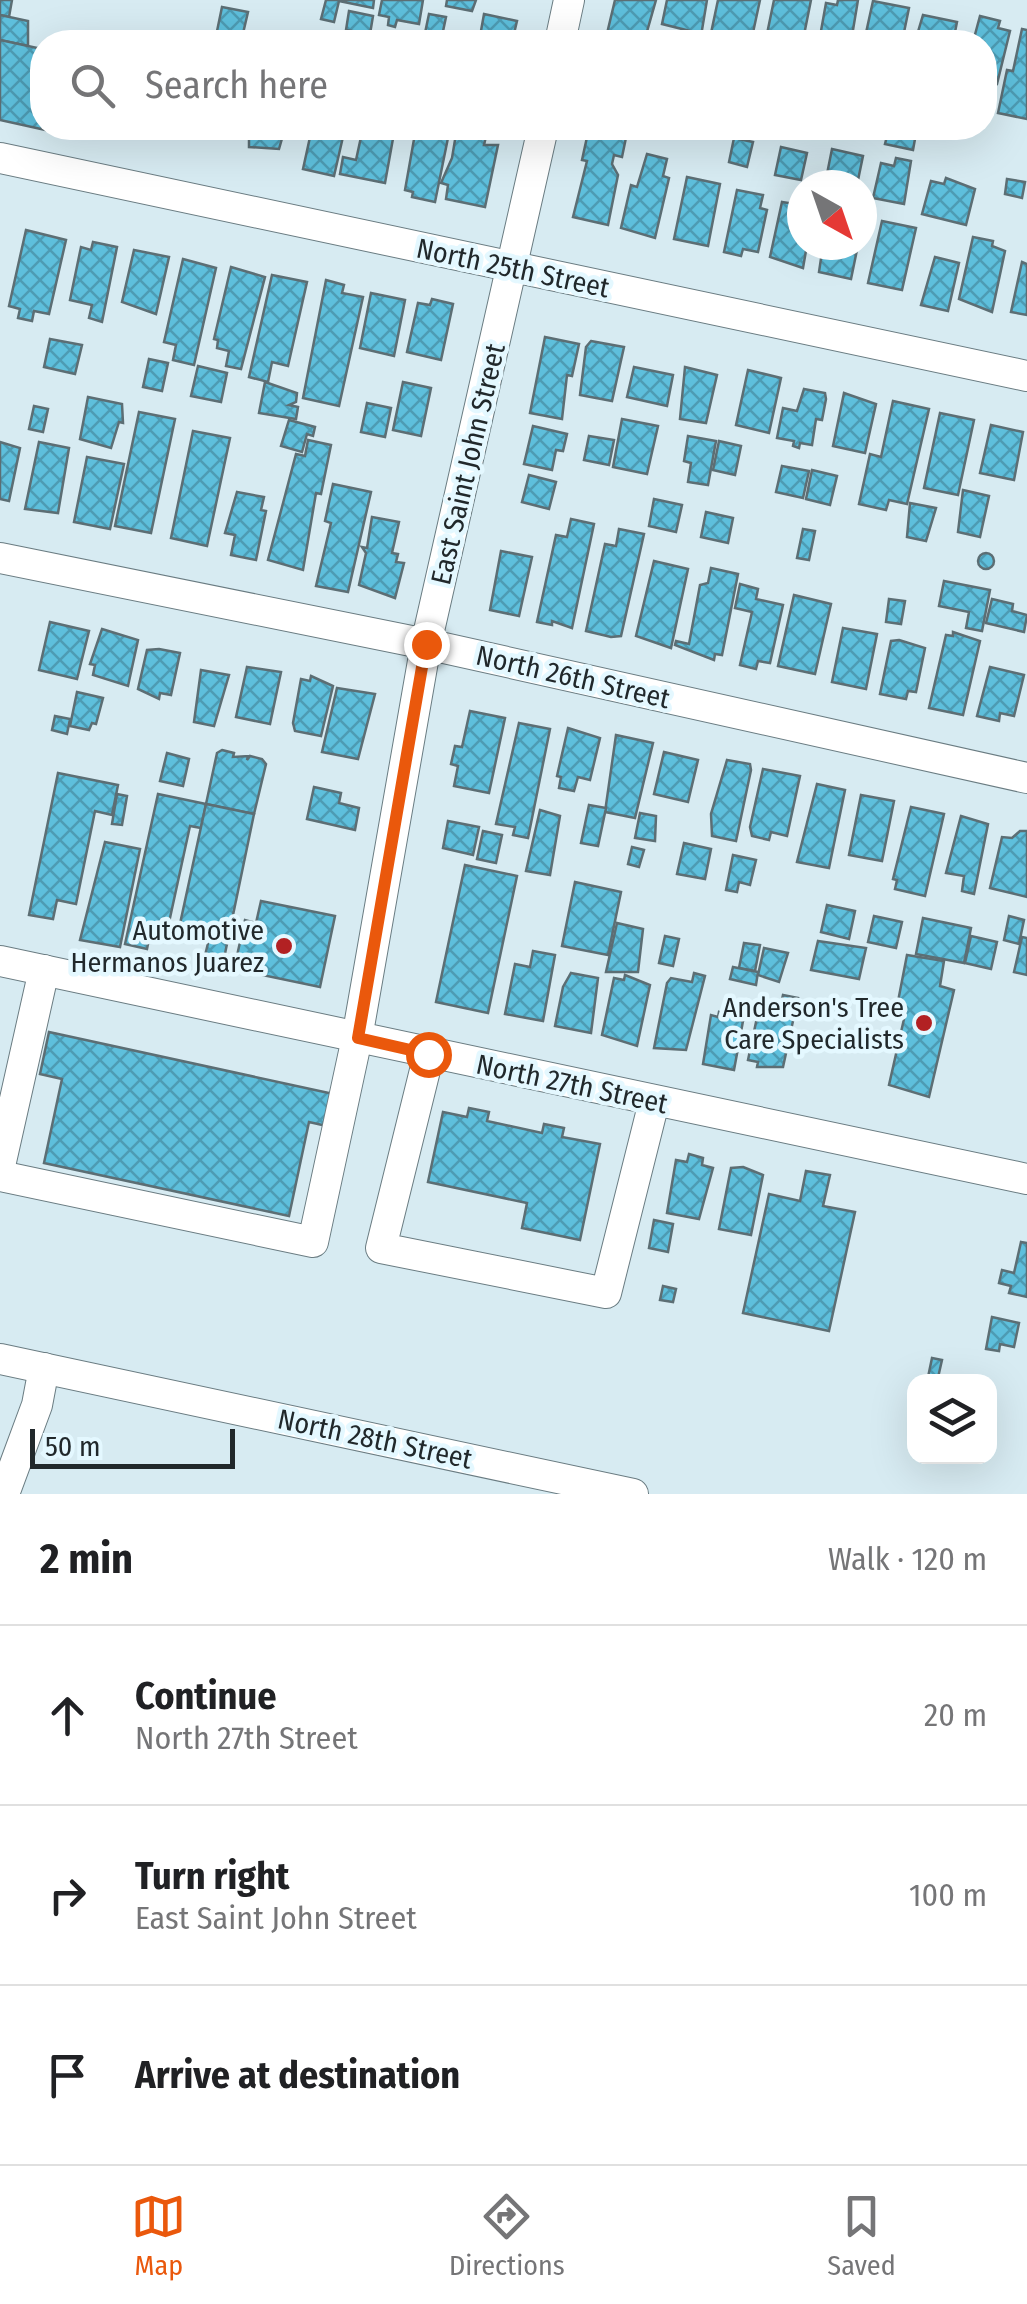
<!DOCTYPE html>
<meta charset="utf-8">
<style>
body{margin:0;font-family:"Fira Sans Condensed",sans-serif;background:#f6f6f6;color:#202124}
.controls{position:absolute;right:30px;bottom:30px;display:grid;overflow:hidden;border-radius:20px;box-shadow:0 10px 40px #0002}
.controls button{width:90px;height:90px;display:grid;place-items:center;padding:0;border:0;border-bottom:2px solid #e0e0e0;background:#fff;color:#202124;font:50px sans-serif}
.compass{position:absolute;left:787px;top:170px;width:90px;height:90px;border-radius:50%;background:#fff;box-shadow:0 10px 40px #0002;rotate:140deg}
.scale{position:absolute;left:30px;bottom:25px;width:205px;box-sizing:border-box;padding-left:10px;border:5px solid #21282b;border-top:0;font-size:28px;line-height:35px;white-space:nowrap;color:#21282b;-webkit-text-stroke:8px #e4f8ff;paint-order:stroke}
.stop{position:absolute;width:30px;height:30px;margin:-22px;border:8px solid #ea580c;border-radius:50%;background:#fff}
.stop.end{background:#ea580c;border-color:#fff;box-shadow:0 2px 10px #0008}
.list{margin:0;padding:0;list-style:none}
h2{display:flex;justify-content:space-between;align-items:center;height:130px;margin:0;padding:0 40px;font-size:42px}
h2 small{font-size:32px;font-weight:400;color:#757577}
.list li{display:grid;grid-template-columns:65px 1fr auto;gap:30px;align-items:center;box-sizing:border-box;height:180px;padding:0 40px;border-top:2px solid #e0e0e0}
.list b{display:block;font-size:38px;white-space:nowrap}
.list p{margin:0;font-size:32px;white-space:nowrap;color:#757577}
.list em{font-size:32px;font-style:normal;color:#757577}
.icon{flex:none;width:55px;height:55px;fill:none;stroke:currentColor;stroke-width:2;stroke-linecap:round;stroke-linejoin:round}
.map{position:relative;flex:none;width:1027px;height:1494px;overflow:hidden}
.search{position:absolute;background:#fff;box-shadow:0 10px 40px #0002;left:30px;right:30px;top:30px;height:110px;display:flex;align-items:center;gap:25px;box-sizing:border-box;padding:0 35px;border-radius:40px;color:#757577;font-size:38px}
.sheet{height:670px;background:#fff}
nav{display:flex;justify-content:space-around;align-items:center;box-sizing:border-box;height:140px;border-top:2px solid #e0e0e0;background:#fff;font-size:28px;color:#757577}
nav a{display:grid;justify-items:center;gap:5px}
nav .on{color:#ea580c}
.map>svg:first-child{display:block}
.building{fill:url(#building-cross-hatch);stroke:#5c6e74;stroke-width:2.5}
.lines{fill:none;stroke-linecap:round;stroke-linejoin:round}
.minor-casing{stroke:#6a7c82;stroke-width:32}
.minor{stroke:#fff;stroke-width:30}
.route{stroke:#ea580c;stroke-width:12}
.poi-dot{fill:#b22123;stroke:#e4f8ff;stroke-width:4}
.labels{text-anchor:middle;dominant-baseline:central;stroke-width:9;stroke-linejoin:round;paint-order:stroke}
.street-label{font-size:28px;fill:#21282b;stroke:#e4f8ff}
.poi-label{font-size:28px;fill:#21282b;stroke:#e4f8ff;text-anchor:end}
</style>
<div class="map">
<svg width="1027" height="1494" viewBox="0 0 1027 1494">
<defs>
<pattern id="building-cross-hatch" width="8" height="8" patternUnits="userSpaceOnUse" patternTransform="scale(2.5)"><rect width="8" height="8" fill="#5ebfdc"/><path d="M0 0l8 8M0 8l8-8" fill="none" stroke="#4d9bb3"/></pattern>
</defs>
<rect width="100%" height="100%" fill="#d7ebf2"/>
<g class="building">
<polygon points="0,0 12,0 9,17 0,15"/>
<polygon points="326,0 374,0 373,8 339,1 334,22 321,19"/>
<polygon points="382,0 423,0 419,24 397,20 395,27 388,25 389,17 379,15"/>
<polygon points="447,0 476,0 472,11 446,6"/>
<polygon points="615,0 656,0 644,42 605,42"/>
<polygon points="667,0 707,0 700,42 692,42 694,32 662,24"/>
<polygon points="718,0 760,0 751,42 710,38"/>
<polygon points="774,0 811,0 803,40 782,36 780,42 771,42 773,35 767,34"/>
<polygon points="838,0 858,0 851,42 819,42 826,3 837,5"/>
<polygon points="873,1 909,8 902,42 864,42"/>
<polygon points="222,7 248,12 241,42 216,36"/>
<polygon points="349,11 373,16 370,34 346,30"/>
<polygon points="429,14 446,17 442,36 425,33"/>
<polygon points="484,14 517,21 512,42 479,42"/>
<polygon points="0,15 28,21 28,46 0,40"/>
<polygon points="923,15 957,22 953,42 915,42"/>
<polygon points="980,16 1000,21 998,28 1010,31 997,84 984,80 984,42 973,42"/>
<polygon points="1022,29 1027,30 1027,119 998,113 1007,70 1013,71"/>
<polygon points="0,40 42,49 42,128 70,128 68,135 0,120"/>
<polygon points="211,128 244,128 242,138"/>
<polygon points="249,128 285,128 279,149 249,147"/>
<polygon points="312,128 345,128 334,176 303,169"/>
<polygon points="363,128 394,133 385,183 340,174 343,157 356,160"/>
<polygon points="416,128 450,128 435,202 412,197 413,192 405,190"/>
<polygon points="457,128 488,128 484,145 498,145 485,207 446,199 448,185 441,183 452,158"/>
<polygon points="589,128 628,128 622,157 614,155 612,164 618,175 608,225 573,217 587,161 582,160"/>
<polygon points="889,128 917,128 913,150 885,144"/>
<polygon points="734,138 753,142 747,167 729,162"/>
<polygon points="781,147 807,153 801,180 775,175"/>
<polygon points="832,149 863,156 857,185 825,184"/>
<polygon points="647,154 667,159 663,176 669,178 655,238 621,228 631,185 637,187"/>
<polygon points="896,158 911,161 904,204 873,198 881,163 894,166"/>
<polygon points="687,177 720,184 708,246 674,239"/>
<polygon points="946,178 975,189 966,225 922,214 931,181 944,184"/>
<polygon points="1007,179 1025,182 1022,198 1005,194"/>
<polygon points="737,190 763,195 760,208 767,210 758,252 743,249 741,256 724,252"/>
<polygon points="782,202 802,205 802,245 807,245 803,268 770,257"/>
<polygon points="882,221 916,228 902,290 868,283"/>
<polygon points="26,230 66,240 49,314 34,311 32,321 18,318 20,309 9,306"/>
<polygon points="973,237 993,241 992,246 1005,251 992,312 959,299"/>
<polygon points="93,242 117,247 102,322 89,318 92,305 70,300 81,247 91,250"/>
<polygon points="823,245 858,245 851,279 819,272"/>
<polygon points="134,250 169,257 156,314 122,302"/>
<polygon points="935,257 959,263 948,311 921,305"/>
<polygon points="183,259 216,268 194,365 173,360 176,345 164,342"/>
<polygon points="1022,262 1027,264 1027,315 1011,312"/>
<polygon points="231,267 265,277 241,369 226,366 229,351 217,348 218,340 214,339"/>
<polygon points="272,275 307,282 288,366 272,362 268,382 249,377"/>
<polygon points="326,280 344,285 342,293 363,297 339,406 303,398"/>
<polygon points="371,293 405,300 394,356 360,348"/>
<polygon points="432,299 453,304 441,360 407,352 418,303 430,305"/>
<polygon points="545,337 579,344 572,376 567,375 562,419 530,413"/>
<polygon points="50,339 82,345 75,374 44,367"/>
<polygon points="591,341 624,347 612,401 580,395 586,347"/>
<polygon points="149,359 168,363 162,391 143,387"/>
<polygon points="198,366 227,373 221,402 191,396"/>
<polygon points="634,367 673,375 667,406 627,397"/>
<polygon points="685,367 717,375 706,423 680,419"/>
<polygon points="748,370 781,378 769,433 736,425"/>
<polygon points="265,382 297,393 296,402 289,405 298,407 296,419 259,413"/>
<polygon points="403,382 431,388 421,436 393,430"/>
<polygon points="804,389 825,393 826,399 822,420 816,419 812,445 800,443 799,448 793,446 794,441 777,438 783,408 797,411"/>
<polygon points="844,393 876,404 865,453 833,446"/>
<polygon points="88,397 122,404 123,423 119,422 111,448 80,439"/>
<polygon points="893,401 929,409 907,504 889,500 886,510 859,504 870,454 881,457"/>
<polygon points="367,403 391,408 385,437 361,432"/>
<polygon points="34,406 48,409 43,432 29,429"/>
<polygon points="139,412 175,419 151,533 115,526"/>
<polygon points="940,413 974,420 958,495 924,488"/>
<polygon points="622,419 658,426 647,474 613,467"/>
<polygon points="289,420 315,427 313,436 307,434 302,452 281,446"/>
<polygon points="991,425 1023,432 1014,480 980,473"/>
<polygon points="533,426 567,434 563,451 556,450 552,470 524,464"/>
<polygon points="193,431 230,438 207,546 171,538"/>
<polygon points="589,436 614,440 609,465 584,460"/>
<polygon points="688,436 716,441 708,485 688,482 691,463 684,461"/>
<polygon points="308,440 331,445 321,494 316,493 303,570 268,560 296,454 305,456"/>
<polygon points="719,441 741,446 735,475 713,470"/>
<polygon points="0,442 20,448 9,501 0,499"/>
<polygon points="39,442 69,448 58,513 25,509"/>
<polygon points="87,457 124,464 110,529 74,522"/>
<polygon points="782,466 809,471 803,498 776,492"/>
<polygon points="812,470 837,476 830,505 806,499"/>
<polygon points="529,475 556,482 549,509 522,502"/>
<polygon points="333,484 371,492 348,592 316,586 331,523 325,521"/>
<polygon points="963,490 989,496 980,537 958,532"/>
<polygon points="237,492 264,497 261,510 266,511 256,560 231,555 235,535 225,533"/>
<polygon points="654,499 682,505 676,532 649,526"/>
<polygon points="910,503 936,508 926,541 907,537"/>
<polygon points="706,512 733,518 728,543 701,537"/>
<polygon points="372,517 399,522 392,553 398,554 396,562 404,563 395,598 359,585 366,553 362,547 367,548"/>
<polygon points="571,519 594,524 572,628 552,621 552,625 537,622 556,535 567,537"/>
<polygon points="619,529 644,534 621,636 611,637 586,631 605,544 616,546"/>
<polygon points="803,529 815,531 809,560 797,558"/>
<polygon points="501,551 532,557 519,616 490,610"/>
<circle cx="986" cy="561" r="8"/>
<polygon points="654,561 688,569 671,648 636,636"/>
<polygon points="711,568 738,574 722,655 715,654 714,660 675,645 676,641 689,644 700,585 708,583"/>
<polygon points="944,581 990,590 982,631 966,628 969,612 939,606"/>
<polygon points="740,584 758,589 756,599 783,605 770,663 758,661 756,669 740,665 752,612 735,608"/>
<polygon points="794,595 831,604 815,674 778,666"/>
<polygon points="889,599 905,601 901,624 886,622"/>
<polygon points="992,599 1013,604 1012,611 1027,615 1024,632 986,623"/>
<polygon points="50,622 89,631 77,679 39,670"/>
<polygon points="843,628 877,634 866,689 832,682"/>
<polygon points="102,629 138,640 128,686 93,675 95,665 90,664"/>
<polygon points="953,632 980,641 963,715 929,708 946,635 953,636"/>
<polygon points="899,640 925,648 916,692 908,691 906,699 880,694 891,641"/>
<polygon points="159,649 180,653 171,695 160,693 159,699 138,689 147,650"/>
<polygon points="247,667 281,672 270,724 236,717"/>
<polygon points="990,667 1024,675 1014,716 1000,713 999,721 977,716"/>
<polygon points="201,670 229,675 214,726 194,722"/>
<polygon points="311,676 333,686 321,736 295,731 293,723 301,679 310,681"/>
<polygon points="337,688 375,694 358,759 322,752"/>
<polygon points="77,692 103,698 96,724 92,723 89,730 70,726"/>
<polygon points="470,711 505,718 489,793 454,786 458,766 451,764 455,746 462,747"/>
<polygon points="55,716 70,719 67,734 52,730"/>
<polygon points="519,723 550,729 528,838 513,835 515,827 496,824"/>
<polygon points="568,728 600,738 590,780 578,777 574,791 559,788 561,777 557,776"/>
<polygon points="616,735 653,743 635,818 605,812"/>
<polygon points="222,750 234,753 233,757 248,756 247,760 250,756 262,759 266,764 254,814 206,804 217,753"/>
<polygon points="664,752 698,760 688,802 654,794"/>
<polygon points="167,753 189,759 183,786 160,781"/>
<polygon points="727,760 750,764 751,770 736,841 712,836 711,814"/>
<polygon points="763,769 800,776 787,836 771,832 769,840 752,836 750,827"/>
<polygon points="58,773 118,785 112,815 95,811 76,904 57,900 53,919 29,915"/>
<polygon points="817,784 845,790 829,868 797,862"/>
<polygon points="314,787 341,793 339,803 359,808 355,830 307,819"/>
<polygon points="117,794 127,796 122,825 112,824"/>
<polygon points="158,794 206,804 201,828 190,826 168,927 152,924 147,949 125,944"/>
<polygon points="861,795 894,801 882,861 849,855"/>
<polygon points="206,804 254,814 222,968 203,964 209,939 178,933"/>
<polygon points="589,805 606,808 598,846 581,843"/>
<polygon points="911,807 944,814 925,896 895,889 897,880 893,879"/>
<polygon points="540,810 560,816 550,875 526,871"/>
<polygon points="640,813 656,816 655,841 635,838"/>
<polygon points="961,816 988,824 974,894 962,891 964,876 946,873"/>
<polygon points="448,821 479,827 473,855 443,848"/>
<polygon points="483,831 502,835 496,863 477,859"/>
<polygon points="1020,831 1027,831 1027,897 990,888 1002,837 1012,838"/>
<polygon points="105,842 140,849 120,947 80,940"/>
<polygon points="684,843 711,849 705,879 677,874"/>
<polygon points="632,847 644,850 639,867 628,864"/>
<polygon points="733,855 756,860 750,885 739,882 737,892 726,890"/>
<polygon points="465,865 517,876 488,1013 436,1002"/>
<polygon points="575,882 621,892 608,955 562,946"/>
<polygon points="261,901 335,916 320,987 234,969 245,920 256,923"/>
<polygon points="827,905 855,911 849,939 821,932"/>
<polygon points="874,916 902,922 896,948 868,942"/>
<polygon points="1009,916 1024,920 1019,944 1004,940"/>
<polygon points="923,918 971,928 964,963 916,954"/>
<polygon points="617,923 643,929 638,972 606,972"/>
<polygon points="665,936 679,939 673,966 659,963"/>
<polygon points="971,936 997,942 991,969 965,963"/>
<polygon points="1022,937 1027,938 1027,975 1014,972"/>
<polygon points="818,941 866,948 859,979 811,970"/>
<polygon points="744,943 760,945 755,971 739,968"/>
<polygon points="764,948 788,953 779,982 758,975"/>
<polygon points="533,951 555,955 543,1021 505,1014 515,964 530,967"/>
<polygon points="907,955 944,961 940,986 954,990 929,1097 889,1085 904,1019 895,1017"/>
<polygon points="733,967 758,972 756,985 730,979"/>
<polygon points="571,973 598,978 591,1033 555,1026 563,987"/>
<polygon points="694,973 705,976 686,1050 654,1048 667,983 671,978 692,982"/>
<polygon points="625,975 650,985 637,1046 602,1035 614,978 624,980"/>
<polygon points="783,995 798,998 783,1067 757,1067 758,1062 748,1060 759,1008 779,1012"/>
<polygon points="719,1012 743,1021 734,1070 703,1064 711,1015 718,1017"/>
<polygon points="49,1032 338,1095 331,1127 309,1122 289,1216 44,1163 62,1079 40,1074"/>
<polygon points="469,1108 489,1112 487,1121 542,1133 544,1124 564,1128 562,1137 600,1144 580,1240 522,1228 527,1203 428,1182 443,1112 467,1117"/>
<polygon points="689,1154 703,1158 702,1165 713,1168 699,1219 667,1213 676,1160 687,1162"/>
<polygon points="743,1167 763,1175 751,1235 719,1229 731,1168"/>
<polygon points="806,1171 830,1175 823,1206 855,1212 829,1331 743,1313 769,1194 800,1201"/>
<polygon points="654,1220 673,1224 668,1252 649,1248"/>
<polygon points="1021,1242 1027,1243 1027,1297 1009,1293 1011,1286 999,1283 1002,1270 1014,1273"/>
<polygon points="663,1286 676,1289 673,1302 660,1300"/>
<polygon points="992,1317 1019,1323 1014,1347 1000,1344 999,1351 986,1349"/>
<polygon points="932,1358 942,1360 937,1382 927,1382"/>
</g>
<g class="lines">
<defs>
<g id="minor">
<polyline points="560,42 569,0"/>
<polyline points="0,158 1027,376"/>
<polyline points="0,558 426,644 1027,778"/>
<polyline points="0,961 1027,1179"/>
<polyline points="429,1054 381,1248 606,1293 654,1102"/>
<polyline points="0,1166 44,970"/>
<polyline points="0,1176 313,1242 357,1038 426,644 543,128"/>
<polyline points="0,1359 633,1494"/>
<polyline points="4,1494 37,1405 44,1368"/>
</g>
</defs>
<use href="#minor" class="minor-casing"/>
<use href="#minor" class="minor"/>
</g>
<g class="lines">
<polyline class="route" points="426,644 358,1038 428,1054"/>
</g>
<g class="poi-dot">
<circle cx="284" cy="946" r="10"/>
<circle cx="924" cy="1023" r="10"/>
</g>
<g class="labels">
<g class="street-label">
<text transform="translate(513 268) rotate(12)">North 25th Street</text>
<text transform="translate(468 464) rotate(-77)">East Saint John Street</text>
<text transform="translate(573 677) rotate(13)">North 26th Street</text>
<text transform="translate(572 1084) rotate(12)">North 27th Street</text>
<text transform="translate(375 1439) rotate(12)">North 28th Street</text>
</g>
<g class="poi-label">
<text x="264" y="930">Automotive<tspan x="264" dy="32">Hermanos Juarez</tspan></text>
<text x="904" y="1007">Anderson's Tree<tspan x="904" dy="32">Care Specialists</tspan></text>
</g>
</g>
</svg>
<div class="controls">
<button><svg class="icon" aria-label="layers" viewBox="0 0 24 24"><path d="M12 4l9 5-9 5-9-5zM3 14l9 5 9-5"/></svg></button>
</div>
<svg class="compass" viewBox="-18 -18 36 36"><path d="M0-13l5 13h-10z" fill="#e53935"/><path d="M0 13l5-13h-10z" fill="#757577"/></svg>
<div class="scale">50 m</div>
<div class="stop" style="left:428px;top:1054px"></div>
<div class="stop end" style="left:426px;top:644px"></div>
<div class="search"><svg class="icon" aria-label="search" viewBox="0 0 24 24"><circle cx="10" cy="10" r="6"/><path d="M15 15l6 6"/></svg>Search here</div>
</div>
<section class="sheet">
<h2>2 min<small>Walk · 120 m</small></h2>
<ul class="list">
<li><svg class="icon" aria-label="ahead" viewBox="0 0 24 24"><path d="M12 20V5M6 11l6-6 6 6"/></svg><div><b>Continue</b><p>North 27th Street</p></div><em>20 m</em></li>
<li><svg class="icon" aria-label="right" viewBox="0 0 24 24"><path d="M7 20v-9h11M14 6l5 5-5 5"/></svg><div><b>Turn right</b><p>East Saint John Street</p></div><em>100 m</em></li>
<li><svg class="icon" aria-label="arrive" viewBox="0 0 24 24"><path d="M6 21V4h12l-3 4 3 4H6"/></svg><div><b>Arrive at destination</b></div></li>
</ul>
</section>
<nav>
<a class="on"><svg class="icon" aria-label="map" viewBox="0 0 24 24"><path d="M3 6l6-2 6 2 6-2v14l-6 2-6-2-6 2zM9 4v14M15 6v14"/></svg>Map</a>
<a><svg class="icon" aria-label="directions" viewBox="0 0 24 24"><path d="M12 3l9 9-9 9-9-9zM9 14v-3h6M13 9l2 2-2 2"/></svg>Directions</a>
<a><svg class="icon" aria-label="saved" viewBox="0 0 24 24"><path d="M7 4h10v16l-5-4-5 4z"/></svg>Saved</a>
</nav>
